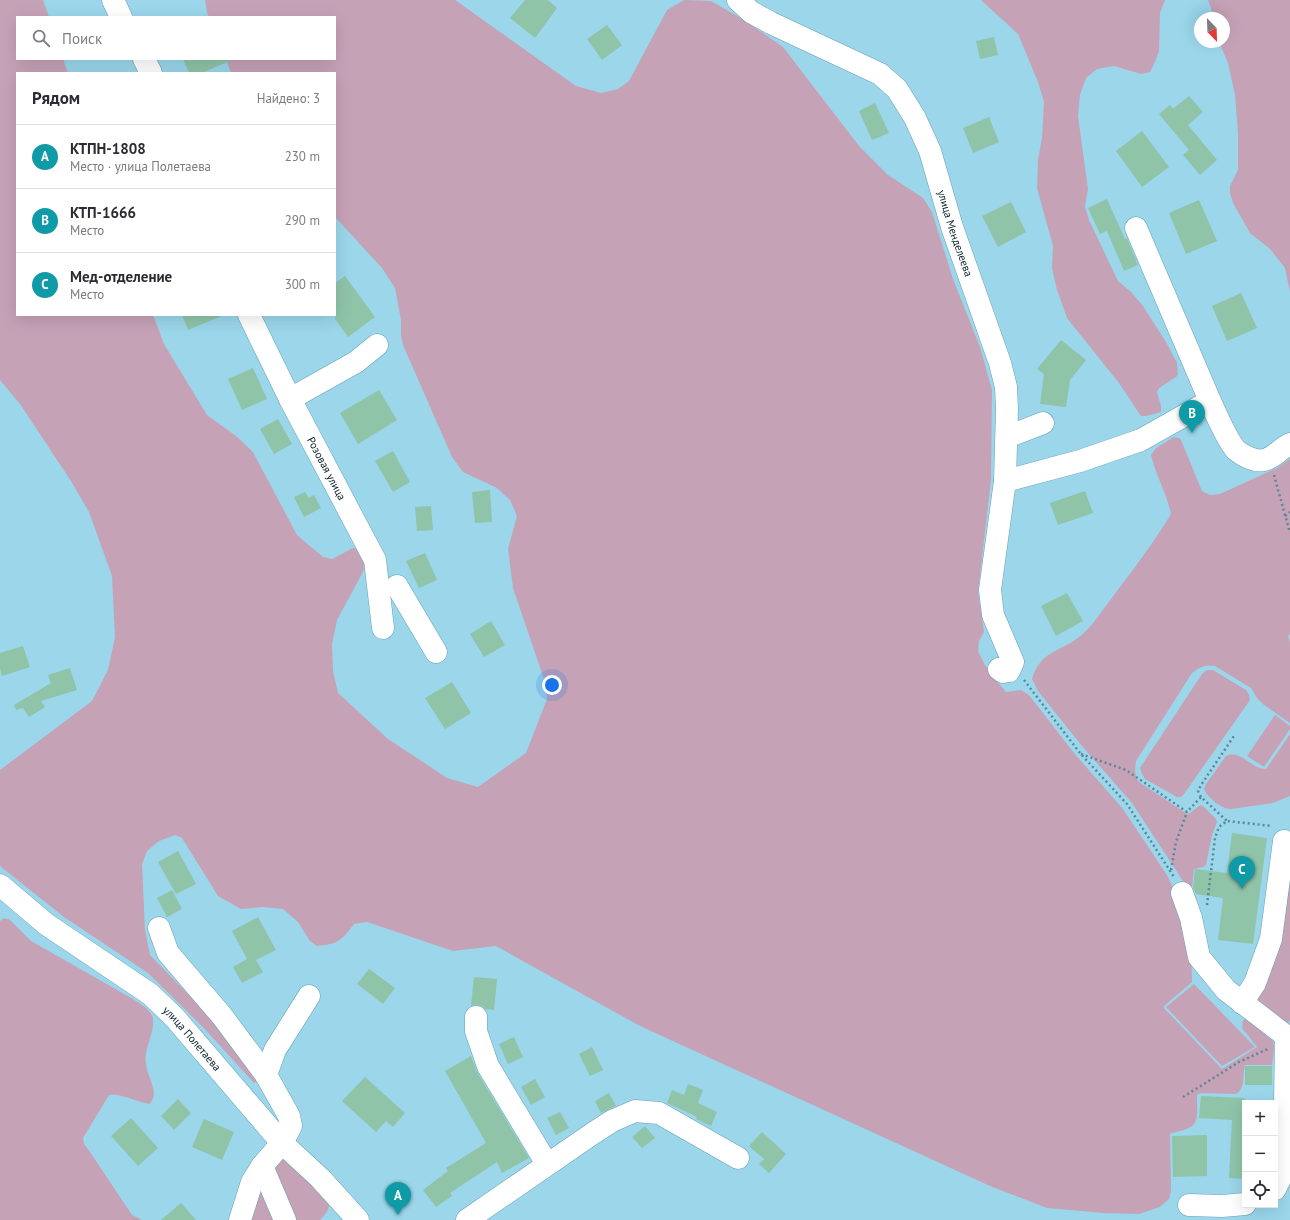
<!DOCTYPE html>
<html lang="ru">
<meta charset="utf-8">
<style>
body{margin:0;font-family:"PT Sans",sans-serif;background:#f2f2f3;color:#2b2b33}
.controls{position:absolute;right:12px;bottom:12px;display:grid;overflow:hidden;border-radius:0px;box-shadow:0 4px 16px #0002}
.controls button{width:36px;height:36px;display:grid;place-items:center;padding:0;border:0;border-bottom:1px solid #e1e1e2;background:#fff;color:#2b2b33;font:20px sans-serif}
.compass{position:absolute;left:1194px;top:12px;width:36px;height:36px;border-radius:50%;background:#fff;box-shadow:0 4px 16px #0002;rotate:157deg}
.you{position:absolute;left:552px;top:685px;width:14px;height:14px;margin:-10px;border:3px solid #fff;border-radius:50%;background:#1a73e8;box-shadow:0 0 0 6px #1a73e833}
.badge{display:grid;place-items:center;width:26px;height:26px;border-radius:50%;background:#b44e21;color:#fff;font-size:13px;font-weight:700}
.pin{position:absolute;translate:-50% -33px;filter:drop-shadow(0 1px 2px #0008)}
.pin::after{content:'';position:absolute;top:21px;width:14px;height:12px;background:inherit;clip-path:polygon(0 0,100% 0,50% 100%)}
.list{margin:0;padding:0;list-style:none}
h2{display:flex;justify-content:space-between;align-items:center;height:52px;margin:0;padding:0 16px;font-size:17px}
h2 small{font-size:13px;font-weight:400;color:#7c7c81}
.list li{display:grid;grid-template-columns:26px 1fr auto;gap:12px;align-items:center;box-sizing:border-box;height:64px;padding:0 16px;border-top:1px solid #e1e1e2}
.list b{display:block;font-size:15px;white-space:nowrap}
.list p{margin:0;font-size:13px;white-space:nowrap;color:#7c7c81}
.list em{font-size:13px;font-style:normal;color:#7c7c81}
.icon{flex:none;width:22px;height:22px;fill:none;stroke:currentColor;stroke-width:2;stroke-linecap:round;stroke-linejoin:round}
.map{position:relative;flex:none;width:1290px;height:1220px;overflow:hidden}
.search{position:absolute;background:#fff;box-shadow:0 4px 16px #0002;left:16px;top:16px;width:320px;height:44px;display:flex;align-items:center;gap:10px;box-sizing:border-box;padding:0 14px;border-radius:0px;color:#7c7c81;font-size:15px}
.panel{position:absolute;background:#fff;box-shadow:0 4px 16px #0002;left:16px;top:72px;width:320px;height:244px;border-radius:0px}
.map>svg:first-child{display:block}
.green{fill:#c6a2b7}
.building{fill:#8fc4a9}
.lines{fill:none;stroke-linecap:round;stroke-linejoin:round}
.minor-casing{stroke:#66a0b4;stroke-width:23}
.path{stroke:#5b8797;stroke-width:2.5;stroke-dasharray:2 3;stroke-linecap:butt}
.minor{stroke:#fff;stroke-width:22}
.labels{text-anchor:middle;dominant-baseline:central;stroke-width:3;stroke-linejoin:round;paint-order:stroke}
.street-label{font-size:11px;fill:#071f27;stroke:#d5f2fc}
</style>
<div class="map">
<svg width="1290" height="1220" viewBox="0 0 1290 1220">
<rect width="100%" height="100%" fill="#9bd6eb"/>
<g class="green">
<path d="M0 0H43L49 17H17V59H63L68 73H17V315H153L164 344 207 415 236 436 253 452 297 535 323 557 332 559 353 548 359 549 365 560 363 572 337 620 332 644 333 671 338 693 388 739 447 778 478 787 526 753 547 699 545 682 513 588 508 549 517 516 510 500 497 488 463 472 452 457 403 345 401 335V320L395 288 382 268 335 217V73H231L226 59H335V17H209L207 12 205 0H455L576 86 601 93 618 89 629 81 667 10 684 0 711 1 744 20 783 47 859 146 888 175 923 198 932 212 953 279 980 347 992 390 991 480 978 592 984 632 979 641 978 651 985 665 996 680 1006 692 1021 690 1029 695 1074 753 1123 809 1167 875 1178 898 1191 949 1192 982 1164 1006V1008L1222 1069 1257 1047 1242 1028 1243 1020 1247 1019 1273 1041 1274 1048 1272 1065H1245C1242 1075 1246 1088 1236 1094L1200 1093 1197 1095C1197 1123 1201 1127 1171 1133L1170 1135 1171 1191 1169 1199 1160 1207 1139 1214 1104 1213 1047 1208 990 1186 640 1026 496 946 453 951 367 922 354 924C341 941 338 944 317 946L310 941 298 922 283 909 263 907 241 909 218 896 182 838 175 835 159 841 147 851 142 864 145 930 150 955 215 1022 257 1080 254 1083 202 1026 148 973 64 917 1 867 0 865V770L92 701 108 670 115 637 112 576 89 512 71 481 20 404 0 380Z"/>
<polygon points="981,0 1165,0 1160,13 1159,51 1155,62 1150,72 1141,74 1114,66 1097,69 1086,78 1080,95 1078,116 1088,189 1085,206 1089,220 1118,281 1131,292 1143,306 1166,342 1177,363 1178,375 1176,377 1159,388 1157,392 1161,406 1161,412 1146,416 1141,416 1119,383 1067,318 1057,290 1052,268 1053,246 1037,188 1038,160 1042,138 1044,102 1038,82 1018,34"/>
<polygon points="1208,0 1290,0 1290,292 1285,268 1270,249 1250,233 1233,203 1230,193 1230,186 1238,170 1238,133 1235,95 1228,63 1219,42 1224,42 1224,18 1213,18 1212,11"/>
<path d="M1174 437 1179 438 1181 440 1202 491 1210 495 1220 494 1277 468 1290 459V634L1288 636 1290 643V723L1264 705 1257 698 1251 688 1215 666C1205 664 1200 667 1192 673L1136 761C1135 769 1134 776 1139 782L1187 814 1190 813 1200 805 1203 806 1216 819 1217 822 1212 835 1206 865 1203 867 1194 869 1192 887H1187L1132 803 1082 746 1038 691 1032 679C1041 651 1057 653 1078 638 1091 628 1101 612 1111 599 1132 571 1153 544 1171 514 1167 494 1156 476 1151 455L1156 448Z"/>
<polygon points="1207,670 1213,670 1246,690 1249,695 1250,700 1184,794 1181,797 1177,797 1145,779 1142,774 1140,768 1202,674"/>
<polygon points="1275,715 1290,726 1290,729 1264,767 1247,756"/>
<path d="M1290 734V796L1273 803 1231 809C1221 809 1208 798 1204 789L1206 784 1226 756C1242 749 1250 769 1266 769Z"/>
<polygon points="1290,873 1290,1021 1286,1023 1260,1004 1257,998"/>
<path d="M4 918 10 920 31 941 133 999C139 1003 151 1010 153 1018 155 1034 143 1049 146 1064 147 1077 161 1094 149 1104 136 1102 122 1093 109 1095L83 1138 84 1144 90 1152 132 1215 142 1220H0V921Z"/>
<polygon points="1194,984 1255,1047 1222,1066 1166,1007"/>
<path d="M286 1156 329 1203C329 1210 325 1215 320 1220H247L260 1181Z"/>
</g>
<g class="building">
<polygon points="525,0 548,0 557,8 535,38 510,18"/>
<polygon points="607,25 622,45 602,60 587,39"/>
<polygon points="994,37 998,55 980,59 976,41"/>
<polygon points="183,59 234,59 202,73 189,73"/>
<polygon points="1189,96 1203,112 1188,125 1217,160 1200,175 1183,155 1189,150 1159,114 1170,105 1173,109"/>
<polygon points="875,103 889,133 872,140 859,111"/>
<polygon points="989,117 999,142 973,153 963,128"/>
<polygon points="1142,131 1169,167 1142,187 1116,151"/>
<polygon points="1107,199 1125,239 1127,238 1138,265 1124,271 1107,231 1100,234 1088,208"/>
<polygon points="1199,200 1217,241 1186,254 1169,213"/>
<polygon points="1011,202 1026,232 998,247 982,216"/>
<polygon points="345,276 375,317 348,337 335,319 335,283"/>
<polygon points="1241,293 1257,328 1227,341 1212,306"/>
<polygon points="182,315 224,315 188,330"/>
<polygon points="1061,340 1086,360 1070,380 1066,407 1040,404 1044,374 1037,369"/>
<polygon points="253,368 267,399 242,410 228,379"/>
<polygon points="379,390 397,420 358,444 340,413"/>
<polygon points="278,419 292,444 274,454 260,429"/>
<polygon points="393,451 410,482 393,492 375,461"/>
<polygon points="490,490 492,522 475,523 472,492"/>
<polygon points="1085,491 1093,513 1058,525 1050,503"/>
<polygon points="305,492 309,498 314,495 321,508 304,517 294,497"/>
<polygon points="431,506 433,530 417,531 415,507"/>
<polygon points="425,553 437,580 419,588 406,561"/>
<polygon points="1067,593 1083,621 1056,636 1041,606"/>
<polygon points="491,621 505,645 484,657 470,634"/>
<polygon points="23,646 30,667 2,676 0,668 0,653"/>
<polygon points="70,668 77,690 41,701 45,707 29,717 23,708 16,710 14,705 51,683 48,675"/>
<polygon points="452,682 471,713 445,729 425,698"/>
<polygon points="1232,833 1267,838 1253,944 1218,940 1223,898 1196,894 1193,888 1195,869 1227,873"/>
<polygon points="178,851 196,884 176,894 158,862"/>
<polygon points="172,890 182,909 167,917 157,898"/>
<polygon points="258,917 276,950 256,960 263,972 242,983 233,967 247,959 232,931"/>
<polygon points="369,969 395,988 383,1004 357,984"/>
<polygon points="474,977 497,979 494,1010 485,1009 482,1006 476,1005 471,1006"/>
<polygon points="514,1037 523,1057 508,1064 499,1044"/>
<polygon points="592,1047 603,1070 590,1076 579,1054"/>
<polygon points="471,1056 477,1072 529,1158 502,1173 497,1162 450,1193 452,1196 436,1207 423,1190 448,1171 446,1168 486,1143 445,1071"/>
<rect x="1245" y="1066" width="27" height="19"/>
<polygon points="365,1077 405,1113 393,1127 386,1121 376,1132 342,1101"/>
<polygon points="535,1079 545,1097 531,1105 521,1087"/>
<polygon points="688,1084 703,1090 698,1103 717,1112 711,1126 696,1119 697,1117 667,1103 672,1090 684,1095"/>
<polygon points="609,1093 616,1106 601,1113 595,1101"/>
<polygon points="1201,1096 1245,1098 1245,1179 1229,1178 1232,1120 1199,1118"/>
<polygon points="178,1099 191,1113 174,1130 161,1116"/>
<polygon points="560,1112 569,1128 556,1135 547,1118"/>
<polygon points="131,1118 158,1148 138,1166 111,1136"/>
<polygon points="204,1119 234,1132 222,1160 192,1147"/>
<polygon points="645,1126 655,1138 642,1148 632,1137"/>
<polygon points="762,1132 786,1154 769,1173 759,1164 764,1159 749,1146"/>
<polygon points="1207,1135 1207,1176 1173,1177 1172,1136"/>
<polygon points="181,1203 196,1220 161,1220"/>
</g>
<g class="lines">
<defs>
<g id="minor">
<polyline points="113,0 121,17"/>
<path id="s1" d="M738 0 751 12 771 23 880 74 897 89 915 118 930 151 952 227 1000 363 1006 387 1007 409 1005 481 990 590 993 615 1013 662 1009 671 1003 672 999 669"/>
<polyline points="144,59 151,73"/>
<path d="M1136 228 1210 401C1215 412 1228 442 1236 450 1243 456 1255 462 1264 460 1274 458 1281 448 1290 444"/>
<path id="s2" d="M249 315 290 399 375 560 383 628"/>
<polyline points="290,399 356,362 377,345"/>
<polyline points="1007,437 1043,423"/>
<polyline points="1005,481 1080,461 1141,440 1210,401"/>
<polyline points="397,586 436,652"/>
<path id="s3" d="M0 885 46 924 150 994 175 1018 282 1143 320 1178 358 1220"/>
<polyline points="1182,893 1191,918 1199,957 1226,990 1290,1039"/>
<polyline points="159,928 168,953 222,1016 266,1075 289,1116 291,1126 282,1143 262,1166 252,1182 240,1220"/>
<polyline points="1242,1003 1255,983 1271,939 1284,841"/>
<polyline points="476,1017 476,1031 488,1066 547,1164"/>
<polyline points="266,1075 275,1050 309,996"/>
<polyline points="262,1166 285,1220"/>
<polyline points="1275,1189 1284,1171 1286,1036"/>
<polyline points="1189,1205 1222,1206 1245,1204"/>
<polyline points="467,1220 592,1134 612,1121 635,1111 659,1113 738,1158"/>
</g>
</defs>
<use href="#minor" class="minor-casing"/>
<g class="path">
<polyline points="1274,475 1290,533"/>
<polyline points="1285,516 1290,512"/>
<polyline points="1024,680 1080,753 1127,804 1174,877"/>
<polyline points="1081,754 1126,770 1187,812 1201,797 1227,821"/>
<polyline points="1201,797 1198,791 1201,785 1234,736"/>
<polyline points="1171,870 1176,842 1187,812"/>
<polyline points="1207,905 1215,838 1219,827 1227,821 1272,826"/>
<polyline points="1183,1097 1239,1062 1268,1049"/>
</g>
<use href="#minor" class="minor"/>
</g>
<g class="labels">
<g class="street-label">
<text stroke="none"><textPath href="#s1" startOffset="340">улица Менделеева</textPath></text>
<text stroke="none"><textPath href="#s2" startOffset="172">Розовая улица</textPath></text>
<text stroke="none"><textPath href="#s3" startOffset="247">улица Полетаева</textPath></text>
</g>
</g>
</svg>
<div class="controls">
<button>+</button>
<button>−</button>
<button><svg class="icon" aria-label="locate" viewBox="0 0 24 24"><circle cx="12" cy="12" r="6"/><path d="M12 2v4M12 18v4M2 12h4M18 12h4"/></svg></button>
</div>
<svg class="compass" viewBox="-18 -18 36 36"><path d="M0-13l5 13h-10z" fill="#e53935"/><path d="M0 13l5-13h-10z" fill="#7c7c81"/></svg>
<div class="you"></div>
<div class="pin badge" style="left:398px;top:1215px;background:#0f9aa8">A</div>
<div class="pin badge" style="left:1192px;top:433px;background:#0f9aa8">B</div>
<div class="pin badge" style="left:1242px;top:889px;background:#0f9aa8">C</div>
<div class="search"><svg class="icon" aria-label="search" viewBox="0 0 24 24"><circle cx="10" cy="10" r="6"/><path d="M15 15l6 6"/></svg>Поиск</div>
<section class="panel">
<h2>Рядом<small>Найдено: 3</small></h2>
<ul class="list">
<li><span class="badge" style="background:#0f9aa8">A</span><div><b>КТПН-1808</b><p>Место · улица Полетаева</p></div><em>230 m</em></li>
<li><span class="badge" style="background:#0f9aa8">B</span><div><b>КТП-1666</b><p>Место</p></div><em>290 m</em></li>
<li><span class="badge" style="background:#0f9aa8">C</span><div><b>Мед-отделение</b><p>Место</p></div><em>300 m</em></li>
</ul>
</section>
</div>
